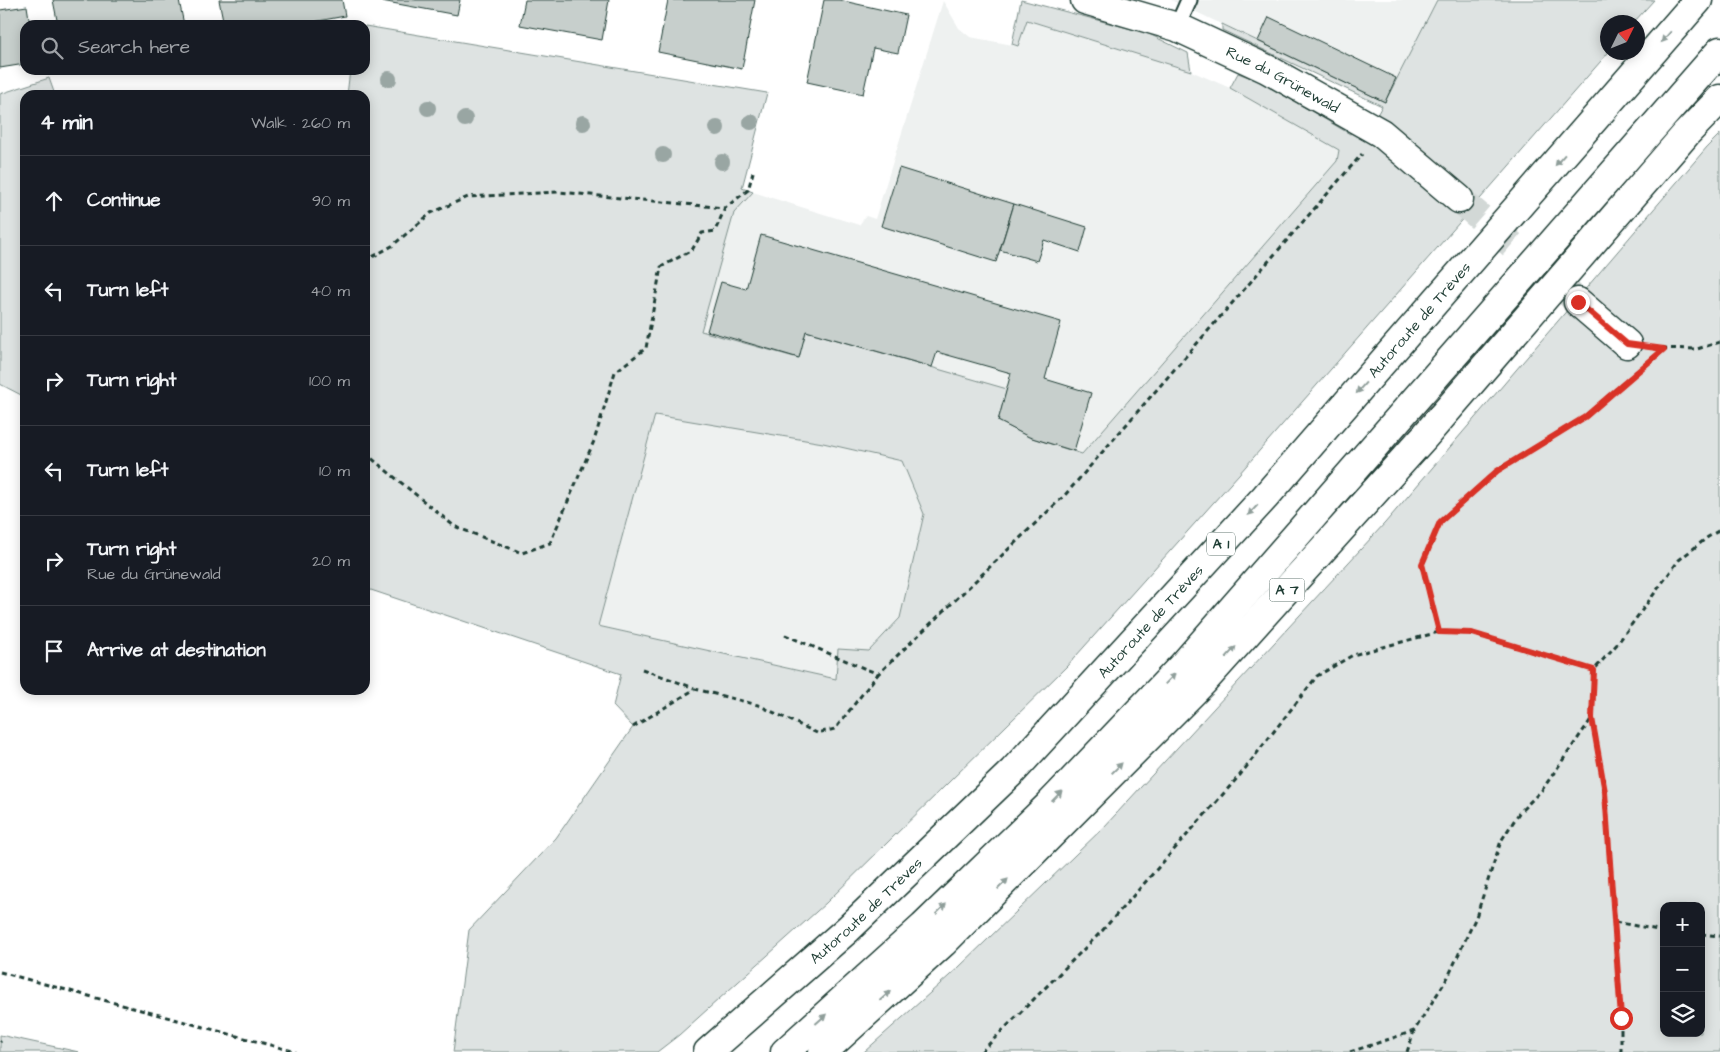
<!DOCTYPE html>
<meta charset="utf-8">
<style>
body{margin:0;font-family:"Architects Daughter",sans-serif;background:#242831;color:#f1f3f6}
.controls{position:absolute;right:15px;bottom:15px;display:grid;overflow:hidden;border-radius:10px;box-shadow:0 2px 12px #0003}
.controls button{width:45px;height:45px;display:grid;place-items:center;padding:0;border:0;border-bottom:1px solid #363941;background:#171b24;color:#f1f3f6;font:25px sans-serif}
.compass{position:absolute;left:1600px;top:15px;width:45px;height:45px;border-radius:50%;background:#171b24;box-shadow:0 2px 12px #0003;rotate:47deg}
.stop{position:absolute;width:15px;height:15px;margin:-11px;border:4px solid #d93025;border-radius:50%;background:#fff}
.stop.end{background:#d93025;border-color:#fff;box-shadow:0 1px 5px #0008}
.list{margin:0;padding:0;list-style:none}
h2{display:flex;justify-content:space-between;align-items:center;height:65px;margin:0;padding:0 20px;font-size:21px}
h2 small{font-size:16px;font-weight:400;color:#9ea1a6}
.list li{display:grid;grid-template-columns:32px 1fr auto;gap:15px;align-items:center;box-sizing:border-box;height:90px;padding:0 20px;border-top:1px solid #363941}
.list b{display:block;font-size:19px;white-space:nowrap}
.list p{margin:0;font-size:16px;white-space:nowrap;color:#9ea1a6}
.list em{font-size:16px;font-style:normal;color:#9ea1a6}
.icon{flex:none;width:28px;height:28px;fill:none;stroke:currentColor;stroke-width:2;stroke-linecap:round;stroke-linejoin:round}
.map{position:relative;flex:none;width:1720px;height:1052px;overflow:hidden}
.search{position:absolute;background:#171b24;box-shadow:0 2px 12px #0003;left:20px;top:20px;width:350px;height:55px;display:flex;align-items:center;gap:12px;box-sizing:border-box;padding:0 18px;border-radius:15px;color:#9ea1a6;font-size:19px}
.panel{position:absolute;background:#171b24;box-shadow:0 2px 12px #0003;left:20px;top:90px;width:350px;height:605px;border-radius:15px}
.map>svg:first-child{display:block}
.built{fill:#eef1f0}
.green{fill:#dee3e2;stroke:#7e908b;fill-rule:evenodd}
.building{fill:#c7cfcc;stroke:#1f3d34}
.lines{fill:none;stroke-linecap:round;stroke-linejoin:round}
.street-tunnel{stroke:#d2d8d6;stroke-width:28;stroke-dasharray:28 14;stroke-linecap:butt}
.lane-casing{stroke:#1f3d34;stroke-width:19}
.street-casing{stroke:#1f3d34;stroke-width:31}
.highway-casing{stroke:#1f3d34;stroke-width:31}
.path{stroke:#1f3d34;stroke-width:3;stroke-dasharray:5 4;stroke-linecap:butt}
.lane{stroke:#fff;stroke-width:15}
.street{stroke:#fff;stroke-width:28}
.highway{stroke:#fff;stroke-width:28}
.tree{fill:#99a6a3}
.oneway{fill:#8f9e9a}
.route{stroke:#d93025;stroke-width:6}
.labels{text-anchor:middle;dominant-baseline:central;stroke-width:4;stroke-linejoin:round;paint-order:stroke}
.shield{fill:#fff;stroke:#627771;stroke-width:1}
.shield-label{font-size:14px;font-weight:bold;fill:#1f3d34}
.street-label{font-size:15px;fill:#1f3d34;stroke:#fff}
</style>
<div class="map">
<svg width="1720" height="1052" viewBox="0 0 1720 1052">
<rect width="100%" height="100%" fill="#fff"/>
<filter id="ink" filterUnits="userSpaceOnUse"><feTurbulence type="fractalNoise" baseFrequency=".02" numOctaves="2"/><feDisplacementMap in="SourceGraphic" scale="10" xChannelSelector="R" yChannelSelector="G"/><feConvolveMatrix kernelMatrix="1 2 1 2 8 2 1 2 1" color-interpolation-filters="sRGB"/></filter>
<g filter="url(#ink)">
<g class="built">
<polygon points="1171,0 1437,0 1385,102"/>
<polygon points="943,1 959,28 970,37 1018,46 1026,20 1191,71 1230,88 1339,150 1337,161 1082,454 1029,437 998,421 1006,389 806,331 799,358 701,331 734,213 753,192 859,225 866,216 875,219"/>
<polygon points="655,415 823,443 902,461 924,514 900,618 869,651 837,679 598,626"/>
</g>
<g class="green">
<polygon points="1021,0 1147,33 1188,53 1191,71 1027,20 1018,46 1012,44"/>
<path d="M1437 0H1654L1634 22H1608V53L1239 474 1067 666 826 903 679 1035 657 1052H453L469 930 556 838 633 727 613 706 621 674 365 588V95H347L350 70H365V26L767 93 742 188 753 192 734 213 701 331 798 358 806 331 1007 389 998 421 1029 437 1082 454 1337 161 1339 150 1230 88 1238 73 1262 82 1350 134 1377 115 1382 106 1222 30V24L1385 102ZM655 415 823 443 902 461 924 514 900 618 869 651 838 649 836 679 598 626Z"/>
<polygon points="49,78 55,95 25,95 25,397 0,384 0,94"/>
<path d="M1720 134V1052H864L959 967 1104 827 1385 523 1707 147ZM1664 906H1701V1033H1664Z"/>
<polygon points="0,1035 79,1052 0,1052"/>
</g>
<g class="building">
<polygon points="53,0 179,0 184,25 58,25"/>
<polygon points="219,0 342,0 345,16 297,25 224,25"/>
<polygon points="376,0 460,0 457,15"/>
<polygon points="525,0 609,0 602,40 520,25"/>
<polygon points="668,0 755,0 742,69 658,52"/>
<polygon points="824,0 839,0 906,15 898,53 873,48 863,94 807,82"/>
<polygon points="27,6 30,25 25,25 25,64 0,68 0,10"/>
<polygon points="1269,17 1396,78 1385,102 1258,41"/>
<polygon points="899,168 1014,204 996,262 881,226"/>
<polygon points="1014,204 1087,227 1080,252 1044,240 1037,261 1000,250"/>
<polygon points="761,235 1061,322 1045,379 1091,393 1074,451 1029,437 998,421 1011,373 937,352 932,367 806,331 799,358 707,331 721,282 746,289"/>
</g>
<g class="lines">
<polyline class="street-tunnel" points="1459,199 1575,299"/>
<defs>
<polyline id="lane" points="1177,27 1189,0"/>
<g id="street">
<path id="s1" d="M1085 0 1177 27 1267 69 1381 133 1459 199"/>
<polyline points="1578,302 1627,344"/>
</g>
<g id="highway">
<path id="s2" d="M708 1052 848 929 1013 771 1265 497 1698 0"/>
<polyline points="785,1052 923,927 1048,806 1183,665 1720,51"/>
<polyline points="823,1052 943,943 1203,682 1425,436 1686,134 1720,99"/>
</g>
</defs>
<use href="#lane" class="lane-casing"/>
<use href="#street" class="street-casing"/>
<use href="#highway" class="highway-casing"/>
<g class="path">
<polyline points="365,261 392,246 431,213 468,197 559,192 725,208 748,190 754,169"/>
<polyline points="1653,348 1697,349 1720,342"/>
<polyline points="1651,360 1664,349"/>
<polyline points="365,453 454,526 522,553 550,543 594,441 615,372 646,348 661,267 692,250 702,233 715,231 725,208"/>
<polyline points="1439,632 1422,565 1440,522 1497,471 1585,417 1639,370"/>
<polyline points="785,635 878,674 1065,495 1362,154"/>
<polyline points="642,669 694,688"/>
<polyline points="633,727 695,689 758,705 817,733 835,729 878,674"/>
<polyline points="1615,922 1664,931"/>
<polyline points="1701,934 1720,936"/>
<polyline points="0,972 296,1052"/>
<polyline points="0,1042 1,1041"/>
<polyline points="981,1052 1102,931 1240,775 1317,676 1353,655 1439,632 1472,633 1594,670"/>
<polyline points="1350,1052 1414,1031"/>
<polyline points="1407,1052 1414,1031 1448,977 1476,917 1501,841 1519,813 1542,790 1592,718"/>
<polyline points="1621,1052 1621,1019 1605,792 1592,718 1594,670 1618,643 1679,560 1708,537 1720,530"/>
</g>
<use href="#lane" class="lane"/>
<use href="#street" class="street"/>
<use href="#highway" class="highway"/>
</g>
<g class="tree">
<circle cx="389" cy="79" r="8"/>
<circle cx="428" cy="108" r="8"/>
<circle cx="465" cy="119" r="8"/>
<circle cx="751" cy="122" r="8"/>
<circle cx="583" cy="123" r="8"/>
<circle cx="717" cy="128" r="8"/>
<circle cx="663" cy="155" r="8"/>
<circle cx="722" cy="162" r="8"/>
</g>
<defs><path id="oneway-solid" d="M-6-.8H1V-3.2L6.5 0L1 3.2V.8H-6Z" transform="scale(1.25)"/></defs>
<g class="oneway">
<use href="#oneway-solid" transform="translate(1666 37) rotate(131)"/>
<use href="#oneway-solid" transform="translate(1560 160) rotate(131)"/>
<use href="#oneway-solid" transform="translate(1361 388) rotate(131)"/>
<use href="#oneway-solid" transform="translate(1253 510) rotate(133)"/>
<use href="#oneway-solid" transform="translate(1231 652) rotate(-48)"/>
<use href="#oneway-solid" transform="translate(1170 679) rotate(-46)"/>
<use href="#oneway-solid" transform="translate(1117 768) rotate(-45)"/>
<use href="#oneway-solid" transform="translate(1057 796) rotate(-46)"/>
<use href="#oneway-solid" transform="translate(1003 884) rotate(-45)"/>
<use href="#oneway-solid" transform="translate(941 909) rotate(-44)"/>
<use href="#oneway-solid" transform="translate(885 996) rotate(-42)"/>
<use href="#oneway-solid" transform="translate(821 1019) rotate(-42)"/>
</g>
</g>
<g class="lines" filter="url(#ink)">
<polyline class="route" points="1578,302 1627,344 1664,349 1585,417 1497,471 1440,522 1422,564 1439,632 1472,633 1594,670 1592,718 1605,792 1621,1018"/>
</g>
<g class="labels">
<g class="shield">
<rect x="1207" y="532.5" width="28" height="23" rx="4"/>
<rect x="1269.5" y="578.5" width="35" height="23" rx="4"/>
</g>
<g class="shield-label">
<text x="1221" y="544">A 1</text>
<text x="1287" y="590">A 7</text>
</g>
<g class="street-label">
<text stroke="none"><textPath href="#s1" startOffset="214">Rue du Grünewald</textPath></text>
<text stroke="none"><textPath href="#s2" startOffset="1022">Autoroute de Trèves</textPath></text>
<text stroke="none"><textPath href="#s2" startOffset="618">Autoroute de Trèves</textPath></text>
<text stroke="none"><textPath href="#s2" startOffset="212">Autoroute de Trèves</textPath></text>
</g>
</g>
</svg>
<div class="controls">
<button>+</button>
<button>−</button>
<button><svg class="icon" aria-label="layers" viewBox="0 0 24 24"><path d="M12 4l9 5-9 5-9-5zM3 14l9 5 9-5"/></svg></button>
</div>
<svg class="compass" viewBox="-18 -18 36 36"><path d="M0-13l5 13h-10z" fill="#e53935"/><path d="M0 13l5-13h-10z" fill="#9ea1a6"/></svg>
<div class="stop" style="left:1621px;top:1018px"></div>
<div class="stop end" style="left:1578px;top:302px"></div>
<div class="search"><svg class="icon" aria-label="search" viewBox="0 0 24 24"><circle cx="10" cy="10" r="6"/><path d="M15 15l6 6"/></svg>Search here</div>
<section class="panel">
<h2>4 min<small>Walk · 260 m</small></h2>
<ul class="list">
<li><svg class="icon" aria-label="ahead" viewBox="0 0 24 24"><path d="M12 20V5M6 11l6-6 6 6"/></svg><div><b>Continue</b></div><em>90 m</em></li>
<li><svg class="icon" aria-label="left" viewBox="0 0 24 24"><path d="M17 20v-9H6M10 6l-5 5 5 5"/></svg><div><b>Turn left</b></div><em>40 m</em></li>
<li><svg class="icon" aria-label="right" viewBox="0 0 24 24"><path d="M7 20v-9h11M14 6l5 5-5 5"/></svg><div><b>Turn right</b></div><em>100 m</em></li>
<li><svg class="icon" aria-label="left" viewBox="0 0 24 24"><path d="M17 20v-9H6M10 6l-5 5 5 5"/></svg><div><b>Turn left</b></div><em>10 m</em></li>
<li><svg class="icon" aria-label="right" viewBox="0 0 24 24"><path d="M7 20v-9h11M14 6l5 5-5 5"/></svg><div><b>Turn right</b><p>Rue du Grünewald</p></div><em>20 m</em></li>
<li><svg class="icon" aria-label="arrive" viewBox="0 0 24 24"><path d="M6 21V4h12l-3 4 3 4H6"/></svg><div><b>Arrive at destination</b></div></li>
</ul>
</section>
</div>
